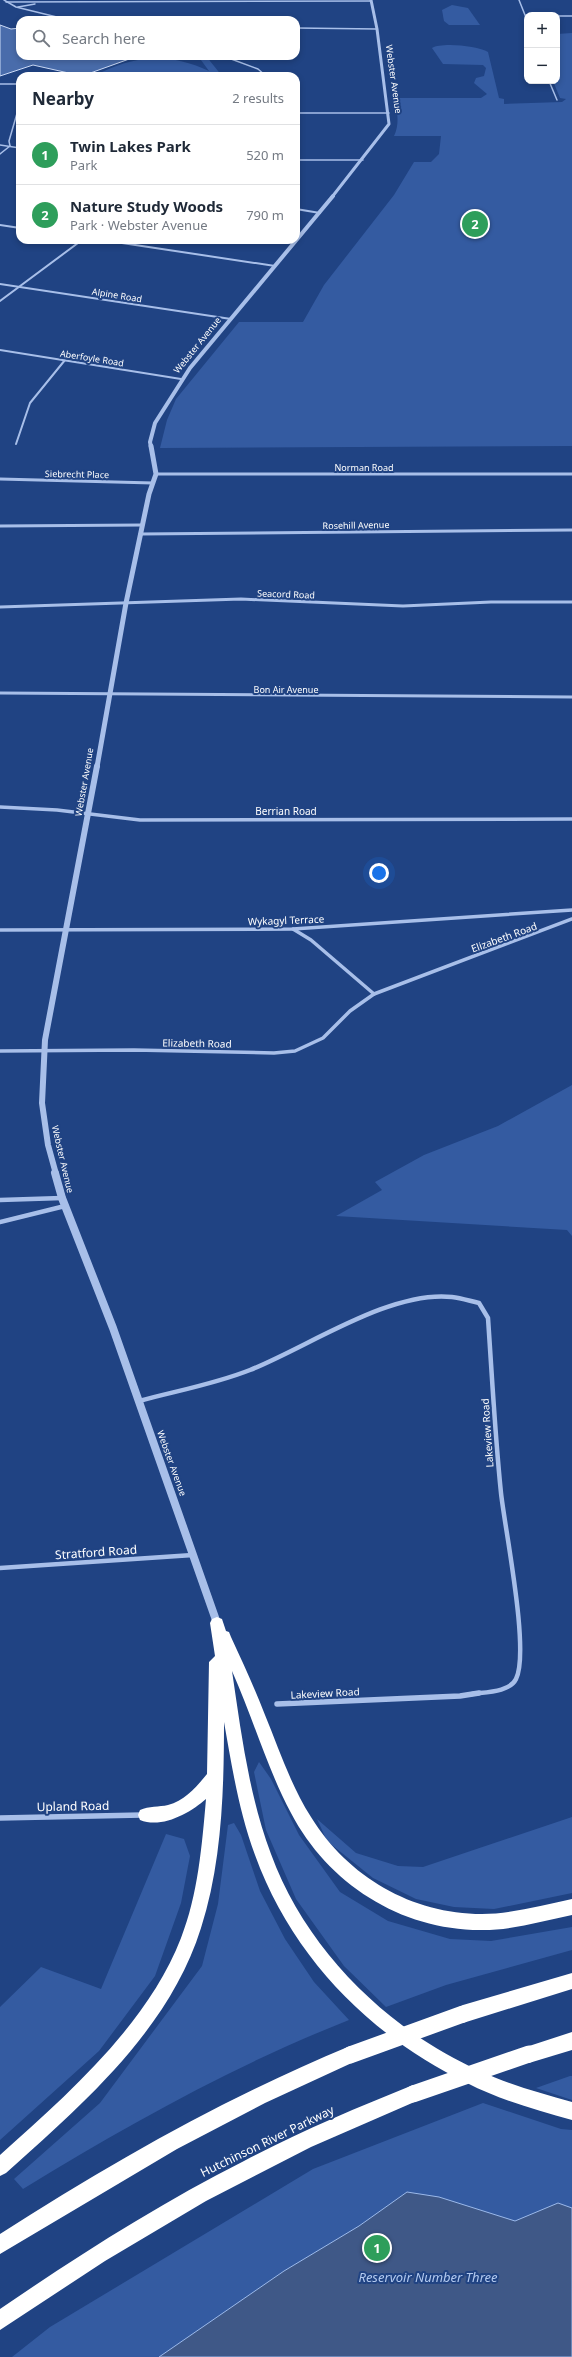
<!DOCTYPE html>
<meta charset="utf-8">
<style>
body{margin:0;font-family:"Noto Sans",sans-serif;background:#f6f6f7;color:#1f2937}
.controls{position:absolute;right:12px;top:12px;display:grid;overflow:hidden;border-radius:8px;box-shadow:0 2px 6px #0003}
.controls button{width:36px;height:36px;display:grid;place-items:center;padding:0;border:0;border-bottom:1px solid #e0e1e3;background:#fff;color:#1f2937;font:20px sans-serif}
.you{position:absolute;left:379px;top:873px;width:14px;height:14px;margin:-10px;border:3px solid #fff;border-radius:50%;background:#1a73e8;box-shadow:0 0 0 6px #1a73e833}
.badge{display:grid;place-items:center;width:26px;height:26px;border-radius:50%;background:#111827;color:#fff;font-size:13px;font-weight:700}
.pin{position:absolute;translate:-50% -50%;border:2px solid #fff;box-shadow:0 1px 4px #0006}
.list{margin:0;padding:0;list-style:none}
h2{display:flex;justify-content:space-between;align-items:center;height:52px;margin:0;padding:0 16px;font-size:17px}
h2 small{font-size:13px;font-weight:400;color:#747a83}
.list li{display:grid;grid-template-columns:26px 1fr auto;gap:12px;align-items:center;box-sizing:border-box;height:60px;padding:0 16px;border-top:1px solid #e0e1e3}
.list b{display:block;font-size:15px;white-space:nowrap}
.list p{margin:0;font-size:13px;white-space:nowrap;color:#747a83}
.list em{font-size:13px;font-style:normal;color:#747a83}
.icon{flex:none;width:22px;height:22px;fill:none;stroke:currentColor;stroke-width:2;stroke-linecap:round;stroke-linejoin:round}
.map{position:relative;flex:none;width:572px;height:2357px;overflow:hidden}
.search{position:absolute;background:#fff;box-shadow:0 2px 6px #0003;left:16px;top:16px;width:284px;height:44px;display:flex;align-items:center;gap:10px;box-sizing:border-box;padding:0 14px;border-radius:12px;color:#747a83;font-size:15px}
.panel{position:absolute;background:#fff;box-shadow:0 2px 6px #0003;left:16px;top:72px;width:284px;height:172px;border-radius:12px}
.map>svg:first-child{display:block}
.green{fill:#345ba1}
.water{fill:#3f5887;stroke:#9bb9ea}
.building{fill:#496cab;stroke:#ccdbf7}
.lines{fill:none;stroke-linecap:round;stroke-linejoin:round}
.minor-far5{stroke:#a8bfe9;stroke-width:1.5}
.minor-far4{stroke:#a8bfe9;stroke-width:2}
.minor-far3{stroke:#a8bfe9;stroke-width:3}
.minor-far2{stroke:#a8bfe9;stroke-width:3.5}
.minor-far1{stroke:#a8bfe9;stroke-width:4.5}
.minor{stroke:#a8bfe9;stroke-width:5.5}
.tertiary-far4{stroke:#a8bfe9;stroke-width:3}
.tertiary-far3{stroke:#a8bfe9;stroke-width:4}
.tertiary-far2{stroke:#a8bfe9;stroke-width:5}
.tertiary-far1{stroke:#a8bfe9;stroke-width:6}
.tertiary{stroke:#a8bfe9;stroke-width:8}
.motorway{fill:#fff;fill-rule:evenodd}
.motorway-bridge{stroke:#fff;stroke-width:17}
.labels{text-anchor:middle;dominant-baseline:central;stroke-width:4;stroke-linejoin:round;paint-order:stroke}
.far-street-label{font-size:9px;fill:#fff;stroke:#204383}
.street-label{font-size:10px;fill:#fff;stroke:#204383}
.near-street-label{font-size:12px;fill:#fff;stroke:#204383}
.near-water-label{font-size:13px;font-style:italic;fill:#b3caf0;stroke:#204383}
</style>
<div class="map">
<svg width="572" height="2357" viewBox="0 0 572 2357">
<rect width="100%" height="100%" fill="#204383"/>
<g class="green">
<polygon points="452,5 468,8 480,25 449,25 444,21 442,10"/>
<path d="M572 33V446L160 448 167 420 176 399 239 322H303L324 285 394 195 414 162H431L439 154 441 136H394C400 124 397 111 395 98H481L487 94 474 83 476 78 484 76 486 68 483 65 443 64 432 48C442 42 478 46 488 52L499 98 504 99V104L562 102 566 99 560 98 553 81H557V34Z"/>
<path d="M198 56H206L222 76H102V72C141 54 171 54 209 71Z"/>
<polygon points="572,1085 572,1236 567,1230 336,1216 382,1190 375,1182 424,1155 498,1126"/>
<polygon points="259,1762 271,1779 299,1835 340,1892 388,1921 450,1939 491,1941 572,1927 572,1950 446,1985 386,2007 344,1966 296,1899 266,1830 254,1772"/>
<polygon points="572,1817 572,1893 494,1909 454,1907 416,1899 373,1878 327,1841 317,1819 356,1853 398,1866 423,1867"/>
<path d="M234 1823 241 1835 260 1891 285 1939 314 1982 349 2020C235 2065 127 2125 23 2189L14 2179 100 2103 202 1966 218 1904 228 1825Z"/>
<polygon points="166,1834 184,1839 190,1856 181,1903 155,1976 99,2051 0,2140 0,2007 41,1967 101,1989"/>
<polygon points="570,2076 572,2076 572,2100 536,2088"/>
<polygon points="483,2103 561,2129 572,2130 572,2357 12,2357 50,2327 313,2169"/>
</g>
<polygon class="water" points="407,2192 439,2197 515,2221 558,2203 572,2208 572,2357 159,2357 284,2271 359,2226"/>
<polygon class="building" points="0,25 11,29 20,28 20,56 132,56 132,58 82,76 33,65 0,76"/>
<g class="lines">
<g class="minor-far5">
<polyline points="4,0 16,7 69,20"/>
<polyline points="519,0 527,20"/>
<polyline points="6,2 371,1"/>
<polyline points="18,7 35,4"/>
<polyline points="557,16 572,16"/>
<polyline points="296,28 377,29"/>
<polyline points="223,56 258,69 266,76"/>
<polyline points="549,81 557,100"/>
<polyline points="0,84 20,84"/>
<polyline points="296,113 389,113"/>
<polyline points="0,145 20,148"/>
<polyline points="10,146 9,141 20,103"/>
<polyline points="0,154 10,146"/>
<polyline points="296,160 363,160"/>
</g>
<g class="minor-far4">
<polyline points="296,209 320,213"/>
<polyline points="0,225 20,228"/>
<polyline points="102,240 275,266"/>
<polyline points="0,284 231,319"/>
<polyline points="0,301 82,240"/>
<polyline points="0,350 181,379"/>
<polyline points="16,444 30,403 65,360"/>
</g>
<g class="minor-far3">
<polyline points="156,474 572,474"/>
<polyline points="0,479 153,483"/>
<polyline points="0,526 142,525"/>
<polyline points="140,534 572,530"/>
<polyline points="0,607 241,599 403,606 491,602 572,602"/>
<polyline points="0,693 572,697"/>
</g>
<g class="minor-far2">
<polyline points="0,807 57,810 140,820 572,819"/>
<polyline points="293,929 311,940 374,994"/>
<polyline points="0,930 293,929 572,910"/>
<polyline points="0,1051 134,1050 274,1053 295,1051 323,1038 350,1011 374,994 572,919"/>
</g>
<g class="minor-far1">
<polyline points="0,1200 62,1198"/>
<polyline points="0,1222 65,1206"/>
<path d="M139 1401C176 1391 215 1384 250 1370 308 1347 390 1290 452 1297 461 1298 470 1301 479 1303L488 1318C492 1376 495 1435 501 1493 505 1530 530 1651 516 1679 510 1692 486 1692 472 1694"/>
<polyline points="0,1568 193,1555"/>
</g>
<g class="minor">
<polyline points="277,1704 460,1696 479,1693"/>
<polyline points="0,1818 142,1815"/>
</g>
<polyline class="tertiary-far4" points="332,197 389,124 377,29 371,0"/>
<polyline class="tertiary-far3" points="151,447 150,442 155,423 190,368 333,196"/>
<polyline class="tertiary-far2" points="97,767 126,603 149,494 156,474 151,446"/>
<polyline class="tertiary-far1" points="56,1174 48,1145 42,1103 45,1040 97,766"/>
<polyline class="tertiary" points="55,1173 62,1198 113,1328 217,1623"/>
<g class="motorway">
<path d="M217 1617 222 1619 226 1631 229 1632 231 1637C243 1663 255 1689 265 1715 279 1749 291 1786 311 1817 348 1877 412 1914 482 1914 512 1914 543 1905 572 1899V1915C543 1921 513 1930 483 1930 402 1931 328 1884 291 1813 267 1768 253 1718 232 1671 241 1732 249 1796 271 1854 306 1950 388 2030 480 2071 510 2085 541 2093 572 2102V2120C536 2110 500 2100 467 2083 370 2036 292 1957 255 1855 239 1812 232 1767 224 1722 224 1790 222 1863 201 1928 169 2030 83 2104 6 2173L0 2176V2155C67 2095 148 2024 181 1938 198 1895 202 1845 206 1799 190 1813 162 1829 140 1820L138 1815 140 1810C149 1806 159 1807 168 1805 185 1801 197 1786 207 1774L209 1662 215 1656 210 1623 212 1619Z"/>
<polygon points="572,1973 572,1989 463,2023 457,2020 454,2014 457,2008 463,2005"/>
<polygon points="572,2032 572,2050 529,2063 523,2060 520,2054 523,2048"/>
<path d="M350 2046 356 2049 359 2055 356 2061 265 2103 177 2149 0 2254V2234C112 2162 227 2097 350 2046Z"/>
<path d="M413 2085 419 2088 422 2094 419 2100 311 2147 206 2201 105 2261 0 2330V2309C79 2255 159 2204 244 2161 299 2132 356 2108 413 2085Z"/>
</g>
<g class="motorway-bridge">
<polyline points="350,2055 463,2014"/>
<polyline points="413,2094 529,2054"/>
</g>
</g>
<g class="labels">
<g class="far-street-label">
<text transform="translate(394 79) rotate(82)">Webster Avenue</text>
<text transform="translate(117 295) rotate(9)">Alpine Road</text>
<text transform="translate(197 345) rotate(-51)">Webster Avenue</text>
<text transform="translate(92 358) rotate(9)">Aberfoyle Road</text>
<text x="364" y="467">Norman Road</text>
<text transform="translate(77 474) rotate(1)">Siebrecht Place</text>
<text transform="translate(356 525) rotate(-1)">Rosehill Avenue</text>
<text transform="translate(286 594) rotate(2)">Seacord Road</text>
<text x="286" y="689">Bon Air Avenue</text>
<text transform="translate(84 782) rotate(-80)">Webster Avenue</text>
<text transform="translate(63 1159) rotate(77)">Webster Avenue</text>
<text transform="translate(172 1463) rotate(70)">Webster Avenue</text>
</g>
<g class="street-label">
<text x="286" y="811">Berrian Road</text>
<text transform="translate(286 920) rotate(-2)">Wykagyl Terrace</text>
<text transform="translate(504 937) rotate(-20)">Elizabeth Road</text>
<text transform="translate(197 1043) rotate(1)">Elizabeth Road</text>
<text transform="translate(487 1433) rotate(-94)">Lakeview Road</text>
<text transform="translate(325 1693) rotate(-3)">Lakeview Road</text>
</g>
<g class="near-street-label">
<text transform="translate(96 1552) rotate(-4)">Stratford Road</text>
<text transform="translate(73 1806) rotate(-1)">Upland Road</text>
<text transform="translate(267 2141) rotate(-26)">Hutchinson River Parkway</text>
</g>
<g class="near-water-label">
<text x="428" y="2277">Reservoir Number Three</text>
</g>
</g>
</svg>
<div class="controls">
<button>+</button>
<button>−</button>
</div>
<div class="you"></div>
<div class="pin badge" style="left:377px;top:2248px;background:#2e9e5b">1</div>
<div class="pin badge" style="left:475px;top:224px;background:#2e9e5b">2</div>
<div class="search"><svg class="icon" aria-label="search" viewBox="0 0 24 24"><circle cx="10" cy="10" r="6"/><path d="M15 15l6 6"/></svg>Search here</div>
<section class="panel">
<h2>Nearby<small>2 results</small></h2>
<ul class="list">
<li><span class="badge" style="background:#2e9e5b">1</span><div><b>Twin Lakes Park</b><p>Park</p></div><em>520 m</em></li>
<li><span class="badge" style="background:#2e9e5b">2</span><div><b>Nature Study Woods</b><p>Park · Webster Avenue</p></div><em>790 m</em></li>
</ul>
</section>
</div>
